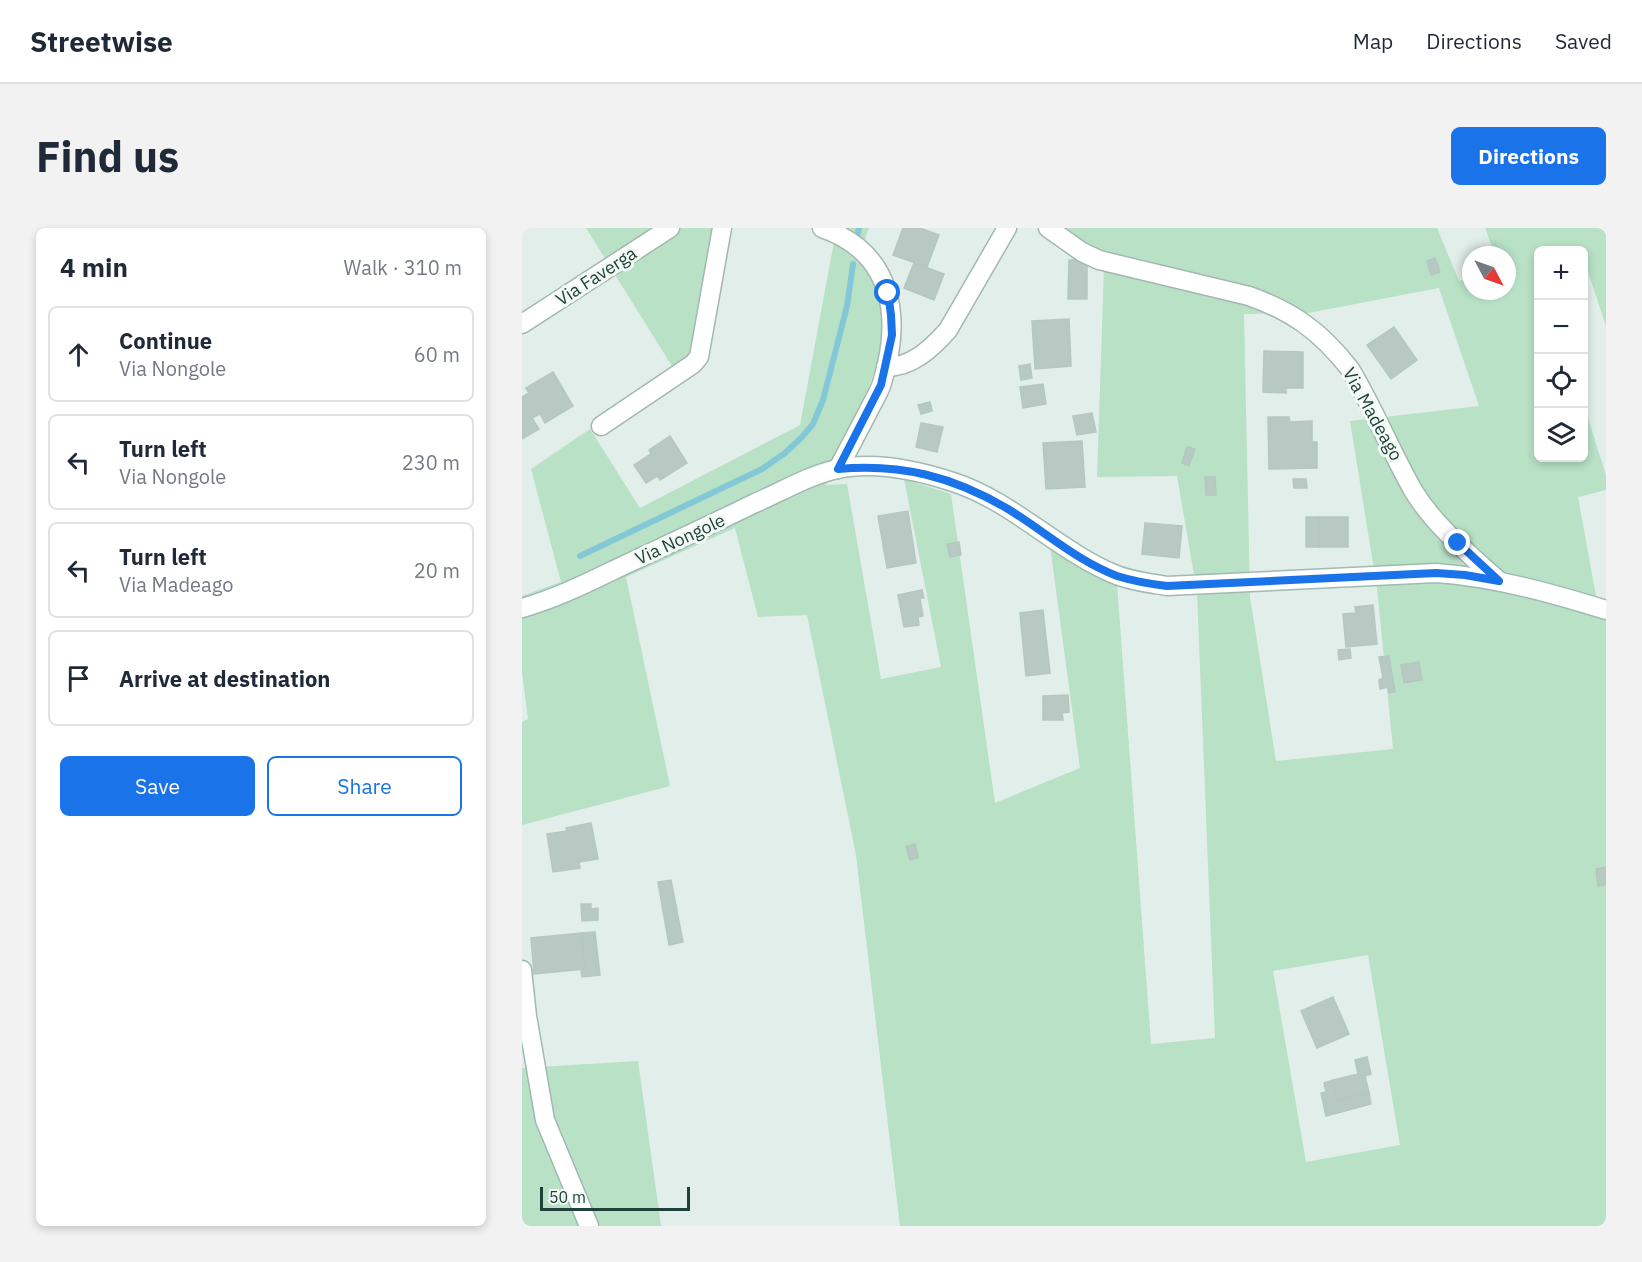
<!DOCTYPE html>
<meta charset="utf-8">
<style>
body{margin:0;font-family:"IBM Plex Sans",sans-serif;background:#f2f2f3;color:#1f2937}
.controls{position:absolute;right:18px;top:18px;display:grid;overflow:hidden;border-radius:9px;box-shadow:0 3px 9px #0003}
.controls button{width:54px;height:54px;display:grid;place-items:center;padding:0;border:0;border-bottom:2px solid #e0e1e3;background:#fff;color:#1f2937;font:30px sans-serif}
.compass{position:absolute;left:940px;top:18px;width:54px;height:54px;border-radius:50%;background:#fff;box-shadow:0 3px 9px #0003;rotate:131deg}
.scale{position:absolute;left:18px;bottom:15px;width:150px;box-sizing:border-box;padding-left:6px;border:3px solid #204139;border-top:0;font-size:16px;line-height:21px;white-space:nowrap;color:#204139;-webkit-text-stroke:4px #f3faf6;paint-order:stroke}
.stop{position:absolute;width:18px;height:18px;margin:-14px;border:4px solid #1a73e8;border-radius:50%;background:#fff}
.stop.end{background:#1a73e8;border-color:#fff;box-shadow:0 2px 6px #0008}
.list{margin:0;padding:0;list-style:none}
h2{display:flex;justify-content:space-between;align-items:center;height:78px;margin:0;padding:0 24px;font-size:26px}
h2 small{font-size:20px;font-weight:400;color:#747a83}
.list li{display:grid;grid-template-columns:39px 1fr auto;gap:18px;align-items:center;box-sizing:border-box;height:96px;margin:0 12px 12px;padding:0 12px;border:2px solid #e0e1e3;border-radius:9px}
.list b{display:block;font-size:22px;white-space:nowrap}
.list p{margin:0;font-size:20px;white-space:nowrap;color:#747a83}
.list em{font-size:20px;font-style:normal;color:#747a83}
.actions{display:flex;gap:12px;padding:18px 24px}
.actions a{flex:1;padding:14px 0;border:2px solid #1a73e8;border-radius:9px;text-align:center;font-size:21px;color:#1a73e8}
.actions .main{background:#1a73e8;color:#fff}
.icon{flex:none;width:33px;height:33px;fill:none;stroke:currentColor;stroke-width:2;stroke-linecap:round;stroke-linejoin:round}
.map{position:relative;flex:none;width:1084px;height:998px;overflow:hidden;border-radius:9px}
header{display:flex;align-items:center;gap:36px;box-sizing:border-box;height:84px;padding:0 30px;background:#fff;border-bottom:2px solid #e0e1e3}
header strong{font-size:28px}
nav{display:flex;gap:33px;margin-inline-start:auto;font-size:21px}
.intro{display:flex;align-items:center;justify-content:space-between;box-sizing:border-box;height:144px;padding:0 36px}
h1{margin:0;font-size:42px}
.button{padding:15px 27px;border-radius:9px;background:#1a73e8;color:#fff;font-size:21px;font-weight:700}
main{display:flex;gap:36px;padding:0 36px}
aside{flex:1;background:#fff;border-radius:9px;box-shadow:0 3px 9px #0003}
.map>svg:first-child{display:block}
.green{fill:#b8e1c5;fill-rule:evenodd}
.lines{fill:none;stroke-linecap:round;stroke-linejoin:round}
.stream{stroke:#84c8d8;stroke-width:6}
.building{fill:#b7c9c2;stroke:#b3c8c0;stroke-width:1.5}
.street-casing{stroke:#a4b7b1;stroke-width:21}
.secondary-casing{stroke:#9fbab2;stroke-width:21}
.street{stroke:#fff;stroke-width:18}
.secondary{stroke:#fff;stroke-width:18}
.route{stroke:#1a73e8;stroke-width:8}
.labels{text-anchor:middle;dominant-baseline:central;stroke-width:6;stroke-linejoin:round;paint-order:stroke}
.street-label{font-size:18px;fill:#204139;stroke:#f3faf6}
</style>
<header>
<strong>Streetwise</strong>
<nav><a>Map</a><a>Directions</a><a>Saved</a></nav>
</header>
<div class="intro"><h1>Find us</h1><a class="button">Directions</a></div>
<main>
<aside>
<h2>4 min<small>Walk · 310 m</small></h2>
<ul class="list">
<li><svg class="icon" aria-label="ahead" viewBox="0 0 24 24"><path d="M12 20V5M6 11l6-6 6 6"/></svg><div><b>Continue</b><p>Via Nongole</p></div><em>60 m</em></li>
<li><svg class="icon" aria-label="left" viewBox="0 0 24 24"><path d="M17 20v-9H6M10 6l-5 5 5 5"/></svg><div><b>Turn left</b><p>Via Nongole</p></div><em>230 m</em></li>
<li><svg class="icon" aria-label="left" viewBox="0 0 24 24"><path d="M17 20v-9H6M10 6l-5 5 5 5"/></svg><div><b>Turn left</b><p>Via Madeago</p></div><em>20 m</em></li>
<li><svg class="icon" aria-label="arrive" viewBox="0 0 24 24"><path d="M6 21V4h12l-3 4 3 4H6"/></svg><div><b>Arrive at destination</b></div></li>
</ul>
<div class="actions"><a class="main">Save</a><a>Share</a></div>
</aside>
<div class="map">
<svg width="1084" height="998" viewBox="0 0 1084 998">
<rect width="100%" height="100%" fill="#e2eee9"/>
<g class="green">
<polygon points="64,0 201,0 176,124 153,143"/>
<path d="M316 0H347L341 17 359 69 362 112 346 162 304 257 325 256 359 451 419 439 382 251 429 266 473 575 558 540 528 318 595 356 629 816 693 810 675 364 655 248 575 249 582 39 528 0H915L937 53 949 50V63H985V27H973L963 0H1084V98L1062 32V22H1058L1057 19 1042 22H1017L1016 29 1013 30 1017 42V230H1062V178L1084 247V262L1056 269 1076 379 1084 382V998H378L334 627 285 387 236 389 213 300 104 349 148 558 0 597V494L6 491 0 444V368L39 354 9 241 68 201 118 280 278 197 312 14ZM917 60 957 178 828 193 855 360 871 521 754 533 728 369 722 86 786 85ZM846 727 878 917 784 934 751 743Z"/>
<polygon points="116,833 139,998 0,998 0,840"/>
</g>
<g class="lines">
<g class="stream">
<polyline points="334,13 337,0"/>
<polyline points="58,328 240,241 263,225 279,210 291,196 301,172 325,78 331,36"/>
</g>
</g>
<g class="building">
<polygon points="381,0 398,0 417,7 405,39 371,27"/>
<polygon points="913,30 918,44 909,47 905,33"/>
<polygon points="547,32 565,32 565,71 546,71"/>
<polygon points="392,35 422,46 412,72 382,60"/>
<polygon points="547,91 549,138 513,141 510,93"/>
<polygon points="872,99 895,132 869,151 845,117"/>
<polygon points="742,123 781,124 781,160 764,160 764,165 741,164"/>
<polygon points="508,136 510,150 499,152 497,138"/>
<polygon points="31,144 51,178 23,195 18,186 10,190 17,201 0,211 0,169 7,165 4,160"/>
<polygon points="521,156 524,176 501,180 498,159"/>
<polygon points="408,174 410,183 399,186 396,177"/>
<polygon points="570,185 574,204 555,207 551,188"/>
<polygon points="746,189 767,189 768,194 790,193 790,214 795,214 795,240 747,241"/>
<polygon points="399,195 421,199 415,224 394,219"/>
<polygon points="148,208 165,235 138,252 135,248 124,255 112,237 129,226 127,222"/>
<polygon points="560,213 563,259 524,261 521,215"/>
<polygon points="665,219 673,221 667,238 660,235"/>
<polygon points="683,249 693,249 694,267 684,267"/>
<polygon points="771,251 784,251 785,260 772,260"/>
<polygon points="386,283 394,335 365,340 356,288"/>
<rect x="784" y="289" width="13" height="30"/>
<rect x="797" y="289" width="29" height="30"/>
<polygon points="623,295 660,298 657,330 620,326"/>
<polygon points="437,314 439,327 428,329 425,316"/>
<polygon points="400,362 402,370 398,370 401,388 396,389 397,397 382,399 376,367"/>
<polygon points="851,377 855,416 824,419 821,386 834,385 833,379"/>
<polygon points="521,382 528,445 504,448 498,385"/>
<polygon points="828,421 829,430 817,432 816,422"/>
<polygon points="867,428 873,464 867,465 866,459 858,461 857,452 861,450 857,429"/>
<polygon points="897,434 900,452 882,455 879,437"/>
<polygon points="546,467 547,484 540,485 541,492 521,492 521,468"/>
<polygon points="69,595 76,631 57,634 58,640 31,644 25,606 45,603 44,600"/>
<polygon points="393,616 396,629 388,632 384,619"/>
<polygon points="1084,639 1084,657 1076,658 1074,641"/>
<polygon points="149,652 161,714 147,717 136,654"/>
<polygon points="59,676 69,676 69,681 76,680 76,692 60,693"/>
<polygon points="73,704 78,747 60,749 59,741 63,741 59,705"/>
<polygon points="59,705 63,741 12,746 9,710"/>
<polygon points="811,769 827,806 795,820 779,783"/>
<polygon points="845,829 849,846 843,848 836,846 833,832"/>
<polygon points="836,846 843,848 847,865 815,872 811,852"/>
<polygon points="811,852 815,872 847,865 849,876 804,888 799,865 804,864 802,855"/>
</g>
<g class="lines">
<defs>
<g id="street">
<path d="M300 0C372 25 380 90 360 155 357 165 350 175 346 184 336 203 326 222 316 241"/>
<path d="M526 0 560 24 577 32 727 68C772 84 799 104 828 141 852 181 869 224 892 264 914 299 947 326 977 353"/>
<polyline points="0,96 148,0"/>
<path d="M364 139C390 139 409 121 426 102L485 0"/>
<polyline points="79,198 171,136 177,129 200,0"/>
</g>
<g id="secondary">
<path d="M0 380C33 371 65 355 96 340 141 319 186 298 231 276 259 264 285 248 315 241 352 233 395 242 431 254 490 273 535 322 592 346 608 353 627 355 645 358L914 345C972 349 1029 365 1084 382"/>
<polyline points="0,742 5,788 23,892 67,998"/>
</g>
</defs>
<use href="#street" class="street-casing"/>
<use href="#secondary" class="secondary-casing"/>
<use href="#street" class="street"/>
<use href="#secondary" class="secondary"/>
</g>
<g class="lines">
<path class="route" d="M366 65 369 87 370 107 359 157 316 241C379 235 432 249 486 281 522 303 555 333 595 348 611 353 628 356 645 358L914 345 943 347 977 353 936 315"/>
</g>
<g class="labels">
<g class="street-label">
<text transform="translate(74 48) rotate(-33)">Via Faverga</text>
<text transform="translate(851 186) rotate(61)">Via Madeago</text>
<text transform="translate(158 311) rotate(-25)">Via Nongole</text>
</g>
</g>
</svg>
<div class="controls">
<button>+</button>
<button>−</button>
<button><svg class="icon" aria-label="locate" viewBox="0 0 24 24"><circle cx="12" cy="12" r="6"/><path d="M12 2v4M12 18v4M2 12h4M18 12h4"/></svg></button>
<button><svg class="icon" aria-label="layers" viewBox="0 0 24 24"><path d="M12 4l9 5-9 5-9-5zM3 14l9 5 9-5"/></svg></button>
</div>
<svg class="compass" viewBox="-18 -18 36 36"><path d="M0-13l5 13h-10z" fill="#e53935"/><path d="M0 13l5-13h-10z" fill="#747a83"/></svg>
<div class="scale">50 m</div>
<div class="stop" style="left:366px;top:65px"></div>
<div class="stop end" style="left:936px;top:315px"></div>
</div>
</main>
